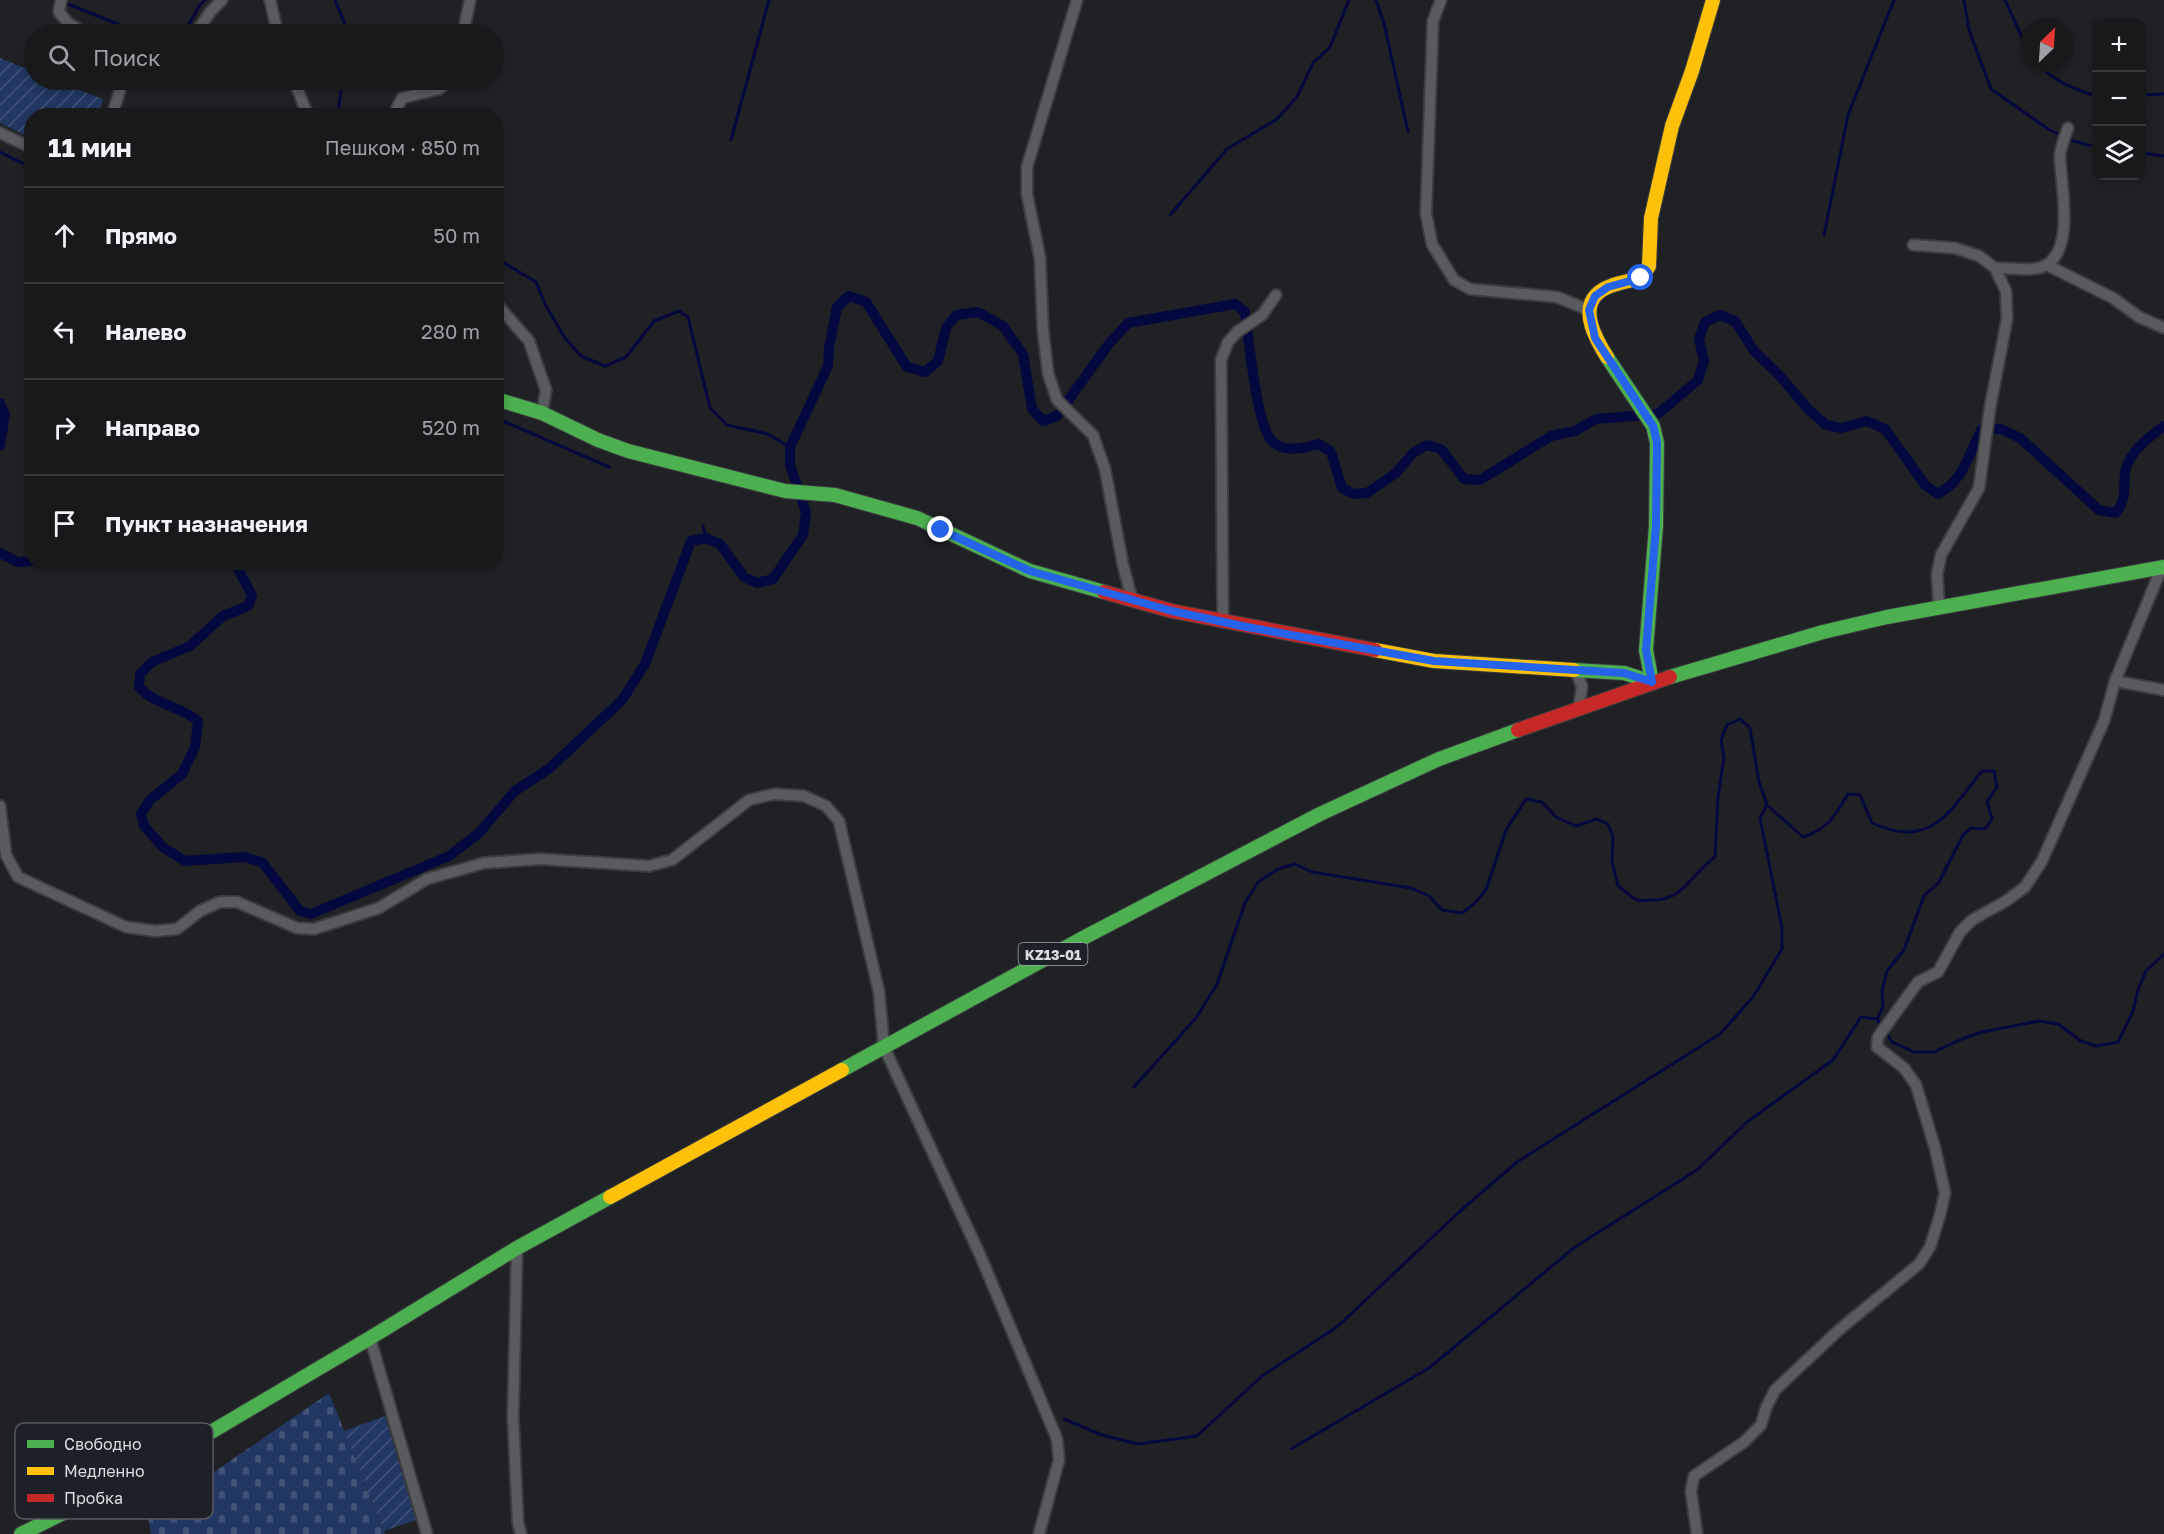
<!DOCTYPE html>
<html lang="ru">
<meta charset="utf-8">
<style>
body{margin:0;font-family:"Golos Text",sans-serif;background:#242628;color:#f1f3f6}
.controls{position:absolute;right:18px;top:18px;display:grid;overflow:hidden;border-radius:12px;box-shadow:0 3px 9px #0003}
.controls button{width:54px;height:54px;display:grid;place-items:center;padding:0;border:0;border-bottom:2px solid #36383a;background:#17191b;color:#f1f3f6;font:30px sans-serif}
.compass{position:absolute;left:2020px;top:18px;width:54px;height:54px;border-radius:50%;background:#17191b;box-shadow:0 3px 9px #0003;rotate:25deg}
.stop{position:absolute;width:18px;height:18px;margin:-14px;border:4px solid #2563eb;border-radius:50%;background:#fff}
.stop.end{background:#2563eb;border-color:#fff;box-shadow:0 2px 6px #0008}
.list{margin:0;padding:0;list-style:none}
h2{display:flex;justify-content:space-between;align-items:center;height:78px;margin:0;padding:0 24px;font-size:26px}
h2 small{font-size:20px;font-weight:400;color:#9ea0a3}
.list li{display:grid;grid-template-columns:39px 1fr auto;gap:18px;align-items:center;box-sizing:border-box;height:96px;padding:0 24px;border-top:2px solid #36383a}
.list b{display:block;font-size:22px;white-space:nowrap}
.list em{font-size:20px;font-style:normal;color:#9ea0a3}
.icon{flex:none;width:33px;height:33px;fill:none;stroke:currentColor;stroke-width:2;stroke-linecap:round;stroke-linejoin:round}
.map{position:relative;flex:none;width:2164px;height:1534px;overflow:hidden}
.search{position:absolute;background:#17191b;box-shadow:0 3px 9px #0003;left:24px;top:24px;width:480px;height:66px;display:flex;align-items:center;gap:15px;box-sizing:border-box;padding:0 21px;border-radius:33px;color:#9ea0a3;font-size:22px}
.panel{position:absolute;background:#17191b;box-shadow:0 3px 9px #0003;left:24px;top:108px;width:480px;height:462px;border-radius:24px}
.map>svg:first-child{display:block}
.cemetery{fill:url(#cemetery-stones)}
.garden{fill:url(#garden-furrows)}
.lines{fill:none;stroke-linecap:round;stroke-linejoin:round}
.stream{stroke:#03083f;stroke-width:3}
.canal{stroke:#03083f;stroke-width:10}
.street-casing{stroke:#3b3d3f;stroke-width:14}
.fast-casing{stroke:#3b3d3f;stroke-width:16}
.slow-casing{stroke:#3b3d3f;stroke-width:16}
.jam-casing{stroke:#3b3d3f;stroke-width:16}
.street{stroke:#595b5e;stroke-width:10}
.fast{stroke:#4caf50;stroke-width:14}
.slow{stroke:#ffc107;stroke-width:14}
.jam{stroke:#c62828;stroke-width:14}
.route{stroke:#2563eb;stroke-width:8}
.labels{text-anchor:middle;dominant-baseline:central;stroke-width:6;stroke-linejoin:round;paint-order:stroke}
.shield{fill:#1c2027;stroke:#a1a4a9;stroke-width:1.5}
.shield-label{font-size:14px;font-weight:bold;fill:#dadce1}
.key{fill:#1c2027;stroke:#55585f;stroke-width:1.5}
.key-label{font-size:16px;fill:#dadce1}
</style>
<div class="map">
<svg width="2164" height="1534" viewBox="0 0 2164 1534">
<defs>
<pattern id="cemetery-stones" width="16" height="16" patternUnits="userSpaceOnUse" patternTransform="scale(1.5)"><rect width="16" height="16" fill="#223761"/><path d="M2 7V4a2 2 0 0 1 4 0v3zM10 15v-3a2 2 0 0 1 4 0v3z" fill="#425377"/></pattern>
<pattern id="garden-furrows" width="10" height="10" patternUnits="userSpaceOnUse" patternTransform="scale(1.5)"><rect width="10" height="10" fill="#223761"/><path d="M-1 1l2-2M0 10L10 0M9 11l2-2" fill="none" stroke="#425377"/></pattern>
</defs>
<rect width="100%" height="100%" fill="#1f2124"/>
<polygon class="cemetery" points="329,1393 385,1534 151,1534 148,1517"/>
<g class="garden">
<polygon points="0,58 34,72 34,80 53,80 103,99 98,115 32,116 31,138 0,123"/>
<polygon points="385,1416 416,1520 384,1531 344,1431"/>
</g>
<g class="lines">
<g class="stream">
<polyline points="335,0 347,29 347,34"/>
<polyline points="1376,0 1384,23 1408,132"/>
<polyline points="1964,0 1969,30 1991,89 2048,129 2073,141 2096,147"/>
<polyline points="2005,0 2029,53"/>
<polyline points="63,2 142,34"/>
<polyline points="184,34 199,6 205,0"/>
<path d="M2037 63C2053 81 2074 89 2096 96"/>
<polyline points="2142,95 2164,94"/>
<polyline points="338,116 342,80"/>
<polyline points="731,140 769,0"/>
<polyline points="0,152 32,168"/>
<polyline points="2142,153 2164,156"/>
<polyline points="1170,215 1227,149 1277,119 1297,97 1313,63 1330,47 1349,0"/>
<polyline points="1824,235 1848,115 1894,0"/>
<polyline points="496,258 536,282 546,306 565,338 581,356 605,366 626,357 654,321 679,311 688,317 710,408 727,425 768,434 790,447"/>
<polyline points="496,418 609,467"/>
<polyline points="703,526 706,538"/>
<path d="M1134 1087 1196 1018 1217 984 1245 903 1258 882 1278 869 1295 864 1312 872 1411 888 1429 896 1442 910 1462 913 1474 904 1486 890 1506 830 1526 799 1542 802 1556 817 1576 826 1597 819 1608 824 1613 837 1612 861 1618 886C1624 890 1631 897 1637 900 1641 901 1648 900 1651 900 1684 901 1692 873 1715 857L1718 797 1724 758 1721 740 1727 725 1740 719 1750 728 1759 782 1767 805 1803 837C1828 829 1835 816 1848 794L1860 795 1872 823C1931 850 1949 812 1982 771H1994L1997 787 1987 802 1992 819 1985 829 1971 828 1963 835 1939 882 1924 896 1904 950 1887 971 1882 991 1883 1007 1877 1019 1892 1042 1914 1052H1934L1962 1039 1982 1032 2039 1021 2058 1024 2081 1041 2096 1046 2118 1042 2133 1011 2138 990 2146 971 2164 954"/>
<polyline points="1064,1419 1102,1435 1138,1444 1197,1436 1262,1376 1337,1327 1458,1213 1517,1162 1720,1034 1753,997 1782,949 1782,928 1760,818 1767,805"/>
<polyline points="1291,1449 1429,1368 1575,1247 1697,1170 1747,1122 1833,1060 1861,1017 1877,1019"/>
</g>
<g class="canal">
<polyline points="0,403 5,414 0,446"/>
<polyline points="0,553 18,562 32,561"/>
<path d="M241 562 238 569 252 595 248 606 223 616 190 646 152 662 140 674 139 687C155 705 180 706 198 721L195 747 182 774 150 800 141 814 144 826 164 848 185 861 244 857 262 862 300 911 311 914 449 856 479 833 515 791 550 768 622 700 645 664 691 541 706 538 720 544 744 577 757 583 773 579 803 535 806 512 790 465V447L828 366 829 348 837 307 849 296 866 302 907 367 925 372 938 361 946 328 956 315 978 312 1003 326 1023 354 1032 409 1043 421 1057 416 1108 345 1128 323 1235 304 1245 312C1249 339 1256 422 1271 440 1283 454 1303 448 1319 444L1331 452 1342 488 1354 494 1367 493 1396 473 1413 453 1427 445 1441 449 1464 479 1480 480 1551 436 1575 431 1596 419 1658 414 1698 380 1704 361 1699 339 1705 322 1720 315 1735 321 1754 351 1779 375 1809 410 1826 425 1841 428 1867 421 1885 429 1925 485 1938 494C1967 477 1966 457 1982 429H2001L2020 438 2099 510 2116 513C2130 493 2121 486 2126 468 2132 449 2150 437 2164 426"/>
</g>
<defs>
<g id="street">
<polyline points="61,0 59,12 68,23 86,34"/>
<polyline points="270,0 278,34"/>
<polyline points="1077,0 1027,167 1027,194 1040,258 1043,330 1048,373 1057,400 1093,435 1105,469 1123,565 1132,599"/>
<polyline points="1441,0 1433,21 1426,213 1432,244 1454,280 1470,289 1557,297 1589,310"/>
<polyline points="195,34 211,11 222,0"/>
<polyline points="463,34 470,0"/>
<polyline points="294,80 308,116"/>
<polyline points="112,116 123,80"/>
<polyline points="393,116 402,98 439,89 451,80"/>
<polyline points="0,133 32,148"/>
<polyline points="1913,245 1955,248 1979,256 1995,268 2006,291 2007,319 1990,408 1979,488 1941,555 1937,574 1939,607"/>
<polyline points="2047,265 2113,298 2139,317 2164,328"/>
<path d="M1995 268C2010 267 2033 273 2046 265 2076 248 2060 183 2060 155 2061 146 2065 136 2068 128"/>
<polyline points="496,303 529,341 546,390 542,413"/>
<polyline points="1223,622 1221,360 1228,342 1237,332 1262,315 1276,295"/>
<polyline points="1575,670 1582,686 1579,707"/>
<polyline points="2115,681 2164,690"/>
<polyline points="0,806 6,855 18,877 126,927 155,931 177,929 200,911 220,902 237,902 297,928 314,929 379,908 427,879 484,863 540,859 649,866 672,860 749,800 774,794 804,796 826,806 839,821 879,992 884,1047 981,1257 1057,1439 1059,1460 1039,1534"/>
<polyline points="517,1248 513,1417 518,1523 521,1534"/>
<polyline points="370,1338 427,1534"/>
<polyline points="1697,1534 1691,1491 1694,1476 1744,1442 1761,1425 1766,1408 1775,1390 1840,1329 1919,1264 1930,1247 1940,1215 1945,1193 1935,1148 1916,1085 1904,1068 1877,1047 1878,1037 1918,982 1938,972 1960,932 1972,920 2006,901 2025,887 2042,861 2104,721 2115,681 2162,567"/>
</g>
<g id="fast">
<polyline points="496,399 542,413 598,440 628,451 785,491 835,495 917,518 1030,571 1104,592"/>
<polyline points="1574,670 1624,673 1652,682 1646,650 1656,526 1657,443 1653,426 1607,357"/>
<polyline points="1670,677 1823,632 1887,617 2164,567"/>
<polyline points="842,1070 1085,937 1320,814 1439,759 1518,730"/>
<polyline points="21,1534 128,1481 370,1338 517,1248 610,1197"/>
</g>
<g id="slow">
<path d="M1607 357C1597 341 1580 312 1596 295 1606 284 1627 282 1641 278L1649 266 1651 218 1672 126 1692 71 1713 0"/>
<polyline points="1375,650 1434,661 1574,670"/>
<polyline points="610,1197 842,1070"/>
</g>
<g id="jam">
<polyline points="1104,592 1172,611 1375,650"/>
<polyline points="1518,730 1670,677"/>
</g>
</defs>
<use href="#street" class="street-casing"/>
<use href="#fast" class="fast-casing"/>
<use href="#slow" class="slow-casing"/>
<use href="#jam" class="jam-casing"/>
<use href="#street" class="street"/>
<use href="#fast" class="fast"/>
<use href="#slow" class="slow"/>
<use href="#jam" class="jam"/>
</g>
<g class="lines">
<polyline class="route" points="941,530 1030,571 1172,611 1247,627 1434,661 1624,673 1652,682 1646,650 1656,526 1657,442 1653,426 1595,338 1589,310 1595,296 1608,287 1641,278"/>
</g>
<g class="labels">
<rect class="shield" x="1018.5" y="943" width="69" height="22" rx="4.5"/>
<g class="shield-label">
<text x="1053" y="954">KZ13-01</text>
</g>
</g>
<rect x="15" y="1423" width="198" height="96" rx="9" class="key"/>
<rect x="27" y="1440" width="27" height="8" fill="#4caf50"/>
<rect x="27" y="1467" width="27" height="8" fill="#ffc107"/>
<rect x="27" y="1494" width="27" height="8" fill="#c62828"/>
<g class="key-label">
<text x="64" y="1450">Свободно</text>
<text x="64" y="1477">Медленно</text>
<text x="64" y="1504">Пробка</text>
</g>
</svg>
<div class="controls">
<button>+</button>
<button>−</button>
<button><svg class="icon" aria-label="layers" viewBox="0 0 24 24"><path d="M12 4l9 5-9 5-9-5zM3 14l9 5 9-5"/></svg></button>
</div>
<svg class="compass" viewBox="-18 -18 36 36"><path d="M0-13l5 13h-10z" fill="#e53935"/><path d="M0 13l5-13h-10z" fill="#9ea0a3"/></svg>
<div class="stop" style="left:1641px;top:278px"></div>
<div class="stop end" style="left:941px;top:530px"></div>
<div class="search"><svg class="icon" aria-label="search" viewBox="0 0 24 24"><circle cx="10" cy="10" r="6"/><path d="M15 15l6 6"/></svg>Поиск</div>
<section class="panel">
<h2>11 мин<small>Пешком · 850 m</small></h2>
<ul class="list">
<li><svg class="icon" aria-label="ahead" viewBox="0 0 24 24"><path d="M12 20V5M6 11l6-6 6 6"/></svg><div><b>Прямо</b></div><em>50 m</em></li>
<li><svg class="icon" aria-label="left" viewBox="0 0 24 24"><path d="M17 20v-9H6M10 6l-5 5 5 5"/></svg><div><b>Налево</b></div><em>280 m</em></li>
<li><svg class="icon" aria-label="right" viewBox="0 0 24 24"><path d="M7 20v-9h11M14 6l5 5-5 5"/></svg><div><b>Направо</b></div><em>520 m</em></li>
<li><svg class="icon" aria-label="arrive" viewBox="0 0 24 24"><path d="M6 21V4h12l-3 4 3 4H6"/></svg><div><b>Пункт назначения</b></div></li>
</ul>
</section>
</div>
